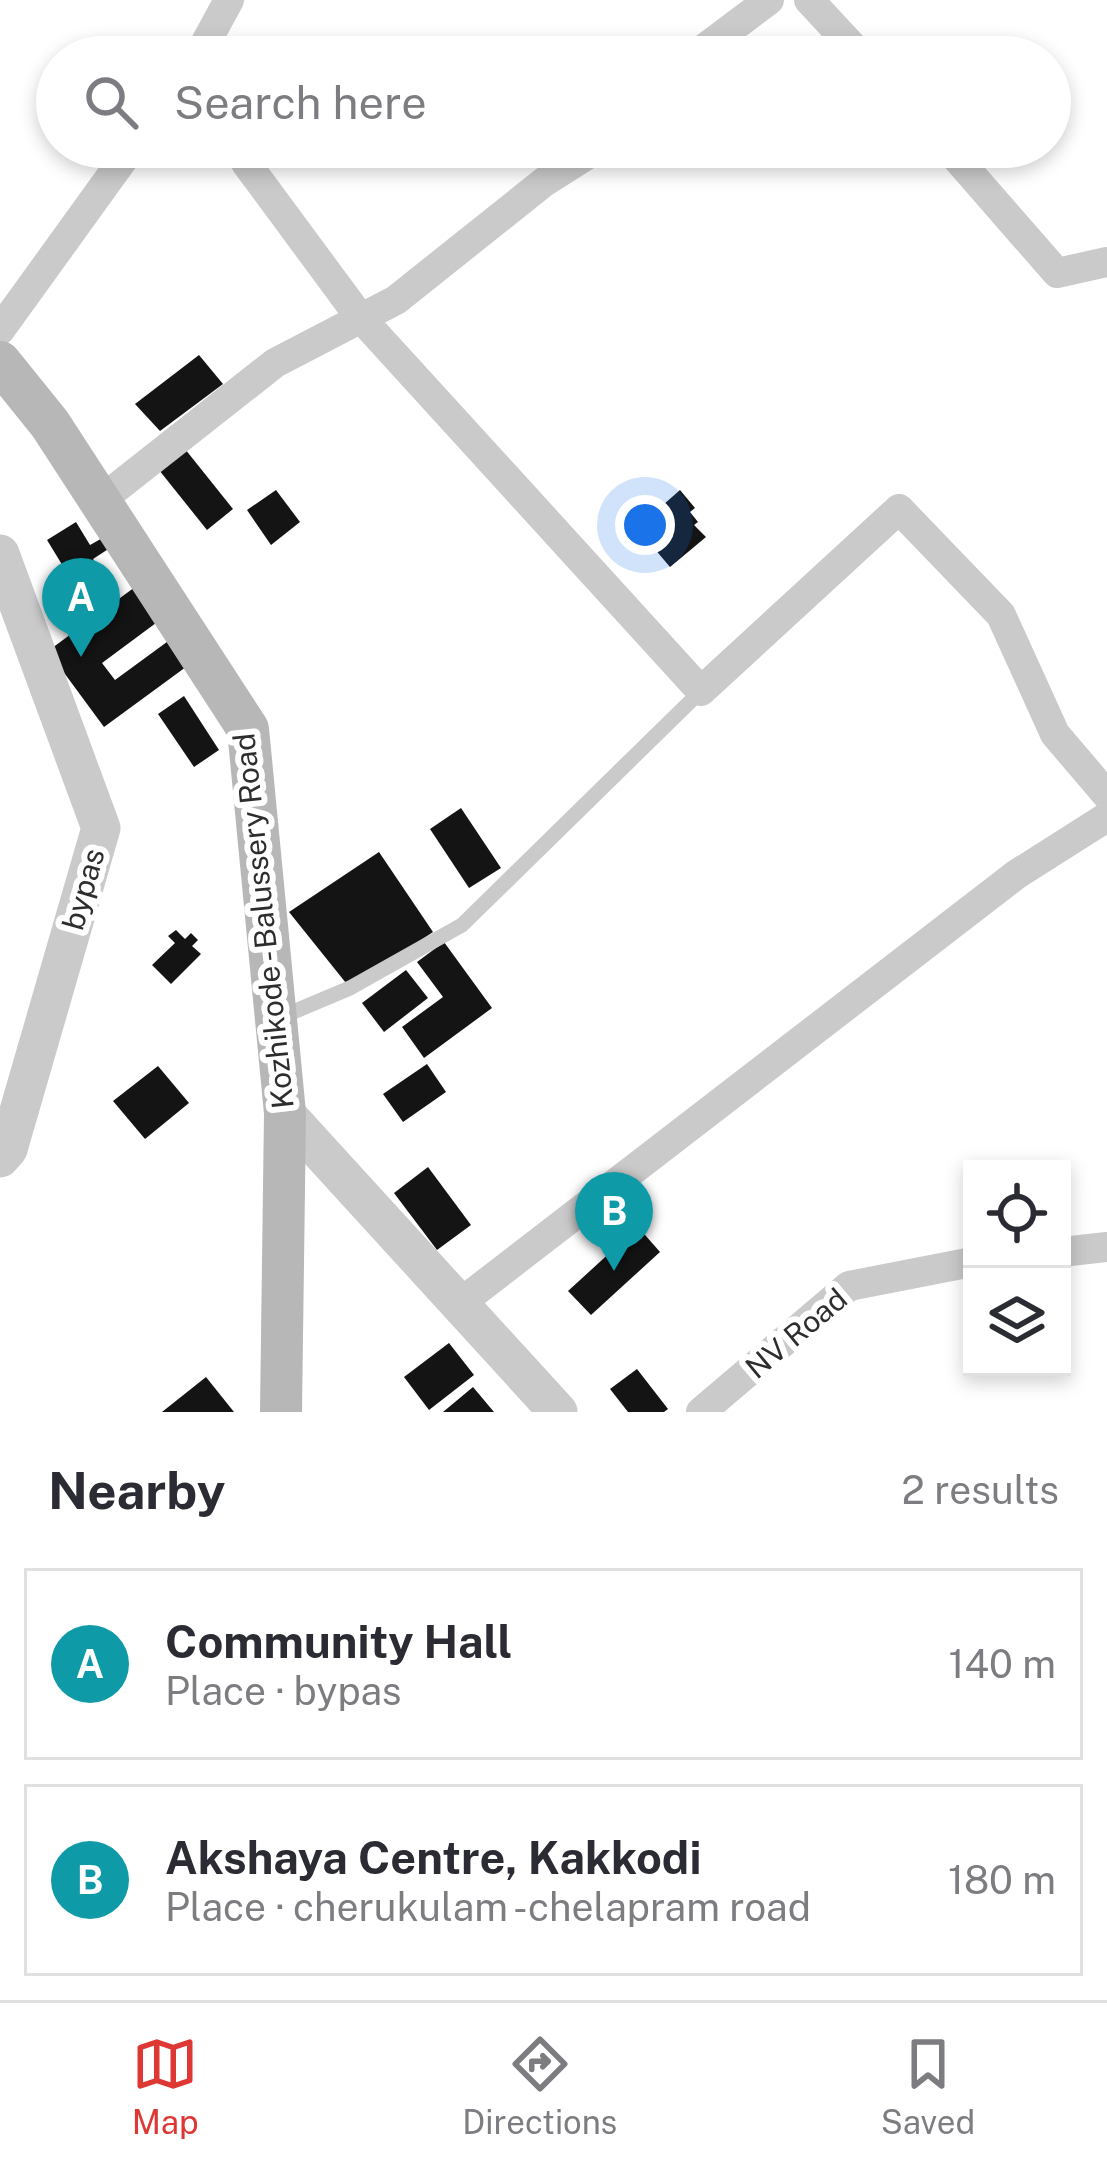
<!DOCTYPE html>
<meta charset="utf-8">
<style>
body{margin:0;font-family:"Public Sans",sans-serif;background:#f2f2f3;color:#2b2b33}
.controls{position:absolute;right:36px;bottom:36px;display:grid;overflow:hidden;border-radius:0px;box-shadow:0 6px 18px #0003}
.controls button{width:108px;height:108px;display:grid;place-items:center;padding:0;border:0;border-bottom:3px solid #e1e1e2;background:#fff;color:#2b2b33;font:60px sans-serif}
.you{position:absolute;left:645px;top:525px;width:42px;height:42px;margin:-30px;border:9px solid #fff;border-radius:50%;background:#1a73e8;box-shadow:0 0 0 18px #1a73e833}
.badge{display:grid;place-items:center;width:78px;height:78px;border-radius:50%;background:#de3835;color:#fff;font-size:39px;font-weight:700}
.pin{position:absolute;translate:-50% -99px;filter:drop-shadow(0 3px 6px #0008)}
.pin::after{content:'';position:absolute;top:63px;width:42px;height:36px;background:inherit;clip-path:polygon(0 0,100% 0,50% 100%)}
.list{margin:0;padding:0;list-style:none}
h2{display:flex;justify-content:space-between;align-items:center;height:156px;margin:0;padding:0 48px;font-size:51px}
h2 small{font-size:39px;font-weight:400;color:#7c7c81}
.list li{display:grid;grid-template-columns:78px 1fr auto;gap:36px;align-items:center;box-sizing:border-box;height:192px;margin:0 24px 24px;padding:0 24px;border:3px solid #e1e1e2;border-radius:0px}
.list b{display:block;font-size:45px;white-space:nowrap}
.list p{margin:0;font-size:39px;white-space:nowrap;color:#7c7c81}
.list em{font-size:39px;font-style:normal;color:#7c7c81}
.icon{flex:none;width:66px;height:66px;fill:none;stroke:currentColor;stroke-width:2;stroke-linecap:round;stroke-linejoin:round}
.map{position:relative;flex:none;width:1107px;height:1412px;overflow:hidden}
.search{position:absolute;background:#fff;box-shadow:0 6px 18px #0003;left:36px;right:36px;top:36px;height:132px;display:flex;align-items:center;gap:30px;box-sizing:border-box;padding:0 42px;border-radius:66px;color:#7c7c81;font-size:45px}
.sheet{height:588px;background:#fff}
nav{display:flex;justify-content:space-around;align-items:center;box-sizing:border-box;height:168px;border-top:3px solid #e1e1e2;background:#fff;font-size:33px;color:#7c7c81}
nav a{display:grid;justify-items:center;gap:6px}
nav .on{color:#de3835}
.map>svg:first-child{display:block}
.building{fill:#141414}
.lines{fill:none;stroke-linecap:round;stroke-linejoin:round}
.service{stroke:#cacaca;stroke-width:15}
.minor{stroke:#cacaca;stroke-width:30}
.tertiary{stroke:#cacaca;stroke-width:39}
.secondary{stroke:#b7b7b7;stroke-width:42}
.labels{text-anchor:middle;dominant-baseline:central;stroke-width:12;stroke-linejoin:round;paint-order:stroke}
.street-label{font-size:30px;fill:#2d2d2d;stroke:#fff}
</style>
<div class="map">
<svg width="1107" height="1412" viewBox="0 0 1107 1412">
<rect width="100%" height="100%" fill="#fff"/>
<g class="building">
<polygon points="199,355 223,384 160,431 135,404"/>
<polygon points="185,449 233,509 207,530 159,470"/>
<polygon points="276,490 300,522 271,545 247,510"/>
<polygon points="680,490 695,508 690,512 698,522 694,525 706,537 670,567 642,534 660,518 655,512"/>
<polygon points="76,522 90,545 106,536 113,546 93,559 106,578 80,594 47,540"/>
<polygon points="135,587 160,620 102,663 115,680 171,639 190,664 104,727 48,651"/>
<polygon points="184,696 219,750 194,767 158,714"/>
<polygon points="461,808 501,868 469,888 430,829"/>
<polygon points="379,852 433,932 350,988 289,912"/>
<polygon points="176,930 185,939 191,933 198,940 192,946 201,954 171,984 152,965 175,943 168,936"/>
<polygon points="444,942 492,1008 424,1058 402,1027 443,997 417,962"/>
<polygon points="406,970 428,998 384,1032 362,1003"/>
<polygon points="427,1064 446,1092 403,1122 383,1094"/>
<polygon points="158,1066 189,1103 145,1139 113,1101"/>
<polygon points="428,1167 471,1225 437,1250 394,1193"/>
<polygon points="638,1227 660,1252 591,1315 568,1291"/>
<polygon points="449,1343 474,1375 429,1410 404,1377"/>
<polygon points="637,1369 668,1409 664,1412 628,1412 610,1389"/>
<polygon points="206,1377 234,1412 162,1412"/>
<polygon points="473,1387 494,1412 443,1412"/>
</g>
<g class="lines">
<polyline class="service" points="279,1018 350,988 462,925 701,691"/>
<g class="minor">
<polyline points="809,0 862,57"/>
<polyline points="198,57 229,0"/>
<polyline points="693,57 769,0"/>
<polyline points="947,147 1057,273 1107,262"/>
<polyline points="246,163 359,316 701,691 899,509 1001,615 1055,734 1107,795"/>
<polyline points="0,330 132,147"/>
<polyline points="101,500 275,363 396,300 544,182 599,147"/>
<polyline points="1062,1252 1107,1247"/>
<polyline points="459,1304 1017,874 1107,817"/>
<polyline points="701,1412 849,1286 972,1262"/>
</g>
<g class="tertiary">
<polyline points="0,554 101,828 8,1149 0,1158"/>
<polyline points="285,1113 558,1412"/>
</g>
<polyline class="secondary" points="0,362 50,424 248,729 285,1113 281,1412"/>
</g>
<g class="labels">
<g class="street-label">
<text transform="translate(83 889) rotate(-74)">bypas</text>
<text transform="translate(263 921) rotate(-96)">Kozhikode - Balussery Road</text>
<text transform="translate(796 1333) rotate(-40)">NV Road</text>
</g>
</g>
</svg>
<div class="controls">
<button><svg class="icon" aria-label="locate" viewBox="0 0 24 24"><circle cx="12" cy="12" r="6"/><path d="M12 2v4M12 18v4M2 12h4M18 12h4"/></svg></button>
<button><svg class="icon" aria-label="layers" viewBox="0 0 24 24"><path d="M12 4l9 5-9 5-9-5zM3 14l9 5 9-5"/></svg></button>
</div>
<div class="you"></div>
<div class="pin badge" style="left:81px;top:657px;background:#0f9aa8">A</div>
<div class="pin badge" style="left:614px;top:1271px;background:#0f9aa8">B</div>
<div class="search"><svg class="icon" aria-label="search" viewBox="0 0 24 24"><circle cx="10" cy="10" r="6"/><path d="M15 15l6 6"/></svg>Search here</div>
</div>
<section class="sheet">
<h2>Nearby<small>2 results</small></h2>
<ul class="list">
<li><span class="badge" style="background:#0f9aa8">A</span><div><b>Community Hall</b><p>Place · bypas</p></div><em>140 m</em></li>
<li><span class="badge" style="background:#0f9aa8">B</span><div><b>Akshaya Centre, Kakkodi</b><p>Place · cherukulam -chelapram road</p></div><em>180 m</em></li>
</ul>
</section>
<nav>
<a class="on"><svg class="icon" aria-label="map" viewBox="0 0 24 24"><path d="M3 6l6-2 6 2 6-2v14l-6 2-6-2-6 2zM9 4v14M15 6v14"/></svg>Map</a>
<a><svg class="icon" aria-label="directions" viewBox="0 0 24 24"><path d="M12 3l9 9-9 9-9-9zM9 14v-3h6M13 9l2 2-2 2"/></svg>Directions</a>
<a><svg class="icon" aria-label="saved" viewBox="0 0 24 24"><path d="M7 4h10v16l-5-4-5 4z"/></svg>Saved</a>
</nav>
